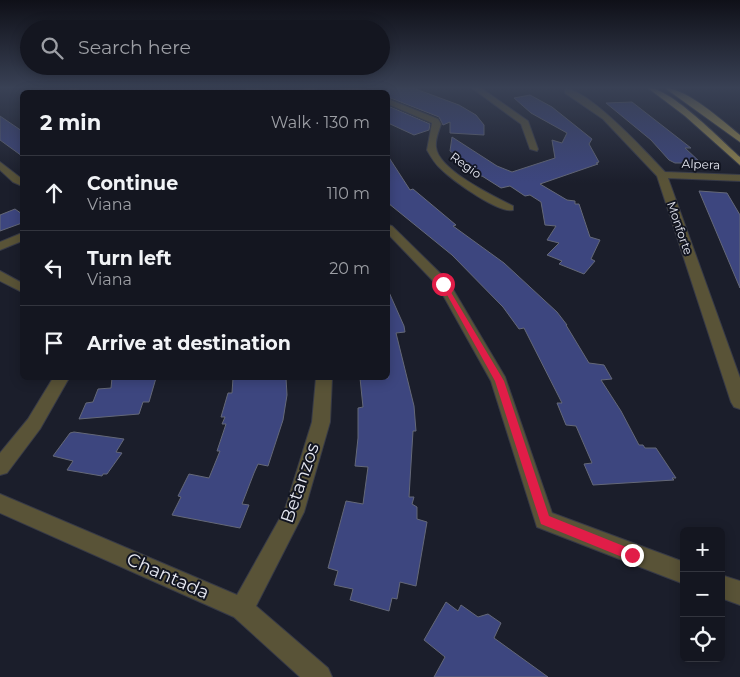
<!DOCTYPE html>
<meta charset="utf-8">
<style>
body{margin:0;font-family:Montserrat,sans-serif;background:#21232d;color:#f1f3f6}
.controls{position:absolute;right:15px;bottom:15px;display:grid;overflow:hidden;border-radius:8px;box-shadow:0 2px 12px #0003}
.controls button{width:45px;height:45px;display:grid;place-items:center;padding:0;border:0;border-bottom:1px solid #33353e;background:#141620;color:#f1f3f6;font:25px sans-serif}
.stop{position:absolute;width:15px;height:15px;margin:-11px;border:4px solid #e11d48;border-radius:50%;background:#fff}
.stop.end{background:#e11d48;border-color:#fff;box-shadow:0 1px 5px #0008}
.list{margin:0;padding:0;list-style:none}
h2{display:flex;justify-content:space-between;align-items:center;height:65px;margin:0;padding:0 20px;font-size:21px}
h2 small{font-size:16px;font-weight:400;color:#9d9fa5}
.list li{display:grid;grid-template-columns:32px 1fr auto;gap:15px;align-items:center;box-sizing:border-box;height:75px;padding:0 20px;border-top:1px solid #33353e}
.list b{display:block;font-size:19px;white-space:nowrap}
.list p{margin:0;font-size:16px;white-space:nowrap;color:#9d9fa5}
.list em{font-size:16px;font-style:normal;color:#9d9fa5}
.icon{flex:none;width:28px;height:28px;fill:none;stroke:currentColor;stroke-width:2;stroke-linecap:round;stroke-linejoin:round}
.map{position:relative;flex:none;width:740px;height:677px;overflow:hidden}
.search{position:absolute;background:#141620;box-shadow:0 2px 12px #0003;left:20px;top:20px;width:370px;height:55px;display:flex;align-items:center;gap:12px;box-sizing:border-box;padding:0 18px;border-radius:28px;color:#9d9fa5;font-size:19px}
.panel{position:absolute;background:#141620;box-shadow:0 2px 12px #0003;left:20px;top:90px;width:370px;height:290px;border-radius:8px}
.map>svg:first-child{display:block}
.building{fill:#3d467f;stroke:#646878}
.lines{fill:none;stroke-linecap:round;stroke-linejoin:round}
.minor-casing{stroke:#373a47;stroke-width:2}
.primary-casing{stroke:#373a47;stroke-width:2}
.minor{fill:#595337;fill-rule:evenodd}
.primary{fill:#94864b;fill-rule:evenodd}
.route{fill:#e11d48}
.labels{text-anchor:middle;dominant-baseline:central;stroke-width:4;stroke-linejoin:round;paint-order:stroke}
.far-street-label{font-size:12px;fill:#e6e8f2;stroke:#121521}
.near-street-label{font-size:18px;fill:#e6e8f2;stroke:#121521}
</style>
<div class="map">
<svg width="740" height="677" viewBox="0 0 740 677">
<rect width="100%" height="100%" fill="#1b1e2b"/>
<g class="building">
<polygon points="388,88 413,88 459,105 476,115 484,125 484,135 450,133 450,122 443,125 439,117 388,97"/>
<polygon points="530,95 552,107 592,139 589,144 599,162 596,163 598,164 540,184 567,200 575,201 575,204 579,204 590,237 600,240 591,259 595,261 584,274 559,264 562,261 547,255 559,243 547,240 556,226 545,225 541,202 530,195 525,196 510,186 501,188 482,176 479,176 462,165 468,163 450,151 452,137 497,166 512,172 555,158 552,140 562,143 567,133 531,113 514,98"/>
<polygon points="632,102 691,148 685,148 701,163 675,163 669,160 651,140 606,103"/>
<polygon points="388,106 430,124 429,130 414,135 388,123"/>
<polygon points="0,116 22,131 22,156 0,140"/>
<polygon points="388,156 410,190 413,189 456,225 453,226 504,263 557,312 567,325 566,325 589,363 604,365 612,379 601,380 621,411 639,445 643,445 645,448 656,448 676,478 672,478 674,480 593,485 584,464 592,463 576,426 566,425 557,403 562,403 524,328 519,329 503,307 452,255 388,203"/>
<polygon points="699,191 727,193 740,215 740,288"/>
<polygon points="15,209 22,214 22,223 0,231 0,215"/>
<polygon points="388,290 404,326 405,332 396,333 414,406 416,431 413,431 409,497 414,497 412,504 417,507 417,519 427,522 416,586 400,582 397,599 392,598 389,611 350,600 353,589 334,585 338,571 328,568 346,501 363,504 368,467 355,466 358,438 358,408 363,407 360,378 388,378"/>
<polygon points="112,378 156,378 149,402 143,402 139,414 79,419 86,403 93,402 98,389 111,388"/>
<polygon points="233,378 286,378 287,395 283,420 268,466 258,464 254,473 242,504 249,505 240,528 172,515 181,497 178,496 189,474 209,478 220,451 217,451 226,424 222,424 225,417 221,417 228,393 232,393"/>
<polygon points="74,432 124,439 116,452 122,453 107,474 103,474 102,476 67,470 73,461 53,456 70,433"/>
<polygon points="446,602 458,611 461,605 478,617 488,614 501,623 494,638 548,677 434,677 445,657 424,640"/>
</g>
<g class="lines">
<defs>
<g id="minor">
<polygon points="69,88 77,88 79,92 72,92"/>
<polygon points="245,88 257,88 268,92 258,92"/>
<polygon points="306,88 316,88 309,92 301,92"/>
<polygon points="340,88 356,88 370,92 357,92"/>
<polygon points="472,88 481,88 528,121 538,149 537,151 530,149 521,124"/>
<path d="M565 89C588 88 649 155 665 172L740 175V181L668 178 740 378V409L734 407 731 402 657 176 603 119 565 93Z"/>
<path d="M388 99 438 119 441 124C439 131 435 139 436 147 438 170 494 196 513 206V210C499 214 452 180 441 169 435 164 431 157 427 150L432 123 388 104Z"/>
<polygon points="0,162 22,179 22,186 13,182 0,170"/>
<polygon points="388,225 392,226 448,281 505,377 552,513 684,562 684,584 537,527 491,381 438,286 388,234"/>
<polygon points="22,233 22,241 0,250 0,242"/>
<polygon points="0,271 22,283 22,292 0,281"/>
<polygon points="53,378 69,378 40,429 7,473 0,475 0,453 28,419"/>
<polygon points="316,378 332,378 330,422 304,512 256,606 328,668 332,677 300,677 234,617 0,513 0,494 237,595 285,509 312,422"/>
<polygon points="721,575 740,581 740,605 721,598"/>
</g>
<g id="primary">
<path d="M648 88C671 88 722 141 740 157V165L685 116Z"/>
<path d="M665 88C686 88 723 121 740 135V142Z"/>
</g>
</defs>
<use href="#minor" class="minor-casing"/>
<use href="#primary" class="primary-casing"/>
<use href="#minor" class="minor"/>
<use href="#primary" class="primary"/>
</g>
<linearGradient id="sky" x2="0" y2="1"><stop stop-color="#0f1018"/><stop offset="0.48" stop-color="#394155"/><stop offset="1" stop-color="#394155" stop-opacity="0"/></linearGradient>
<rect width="740" height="183" fill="url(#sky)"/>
<polygon class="route" points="440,282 446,284 504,381 549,516 636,551 636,559 632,561 541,524 495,381"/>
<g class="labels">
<g class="far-street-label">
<text transform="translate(701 164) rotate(2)">Alpera</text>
<text transform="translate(466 165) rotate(36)">Regio</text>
<text transform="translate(680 228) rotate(71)">Monforte</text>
</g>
<g class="near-street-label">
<text transform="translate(300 483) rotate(-71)">Betanzos</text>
<text transform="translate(168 576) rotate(24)">Chantada</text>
</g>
</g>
</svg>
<div class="controls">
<button>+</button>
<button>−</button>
<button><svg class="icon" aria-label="locate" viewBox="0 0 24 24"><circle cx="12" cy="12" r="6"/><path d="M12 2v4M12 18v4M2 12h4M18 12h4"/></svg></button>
</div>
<div class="stop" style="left:443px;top:284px"></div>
<div class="stop end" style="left:632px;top:555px"></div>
<div class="search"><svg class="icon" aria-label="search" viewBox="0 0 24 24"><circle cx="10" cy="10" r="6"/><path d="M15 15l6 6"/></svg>Search here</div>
<section class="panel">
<h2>2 min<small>Walk · 130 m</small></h2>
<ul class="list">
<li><svg class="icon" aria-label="ahead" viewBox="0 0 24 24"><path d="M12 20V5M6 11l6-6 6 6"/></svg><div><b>Continue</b><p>Viana</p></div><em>110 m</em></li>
<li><svg class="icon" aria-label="left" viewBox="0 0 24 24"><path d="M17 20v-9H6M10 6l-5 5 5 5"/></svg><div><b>Turn left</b><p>Viana</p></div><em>20 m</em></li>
<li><svg class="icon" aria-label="arrive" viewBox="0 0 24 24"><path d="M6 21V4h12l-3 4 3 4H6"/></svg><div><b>Arrive at destination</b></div></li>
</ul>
</section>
</div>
